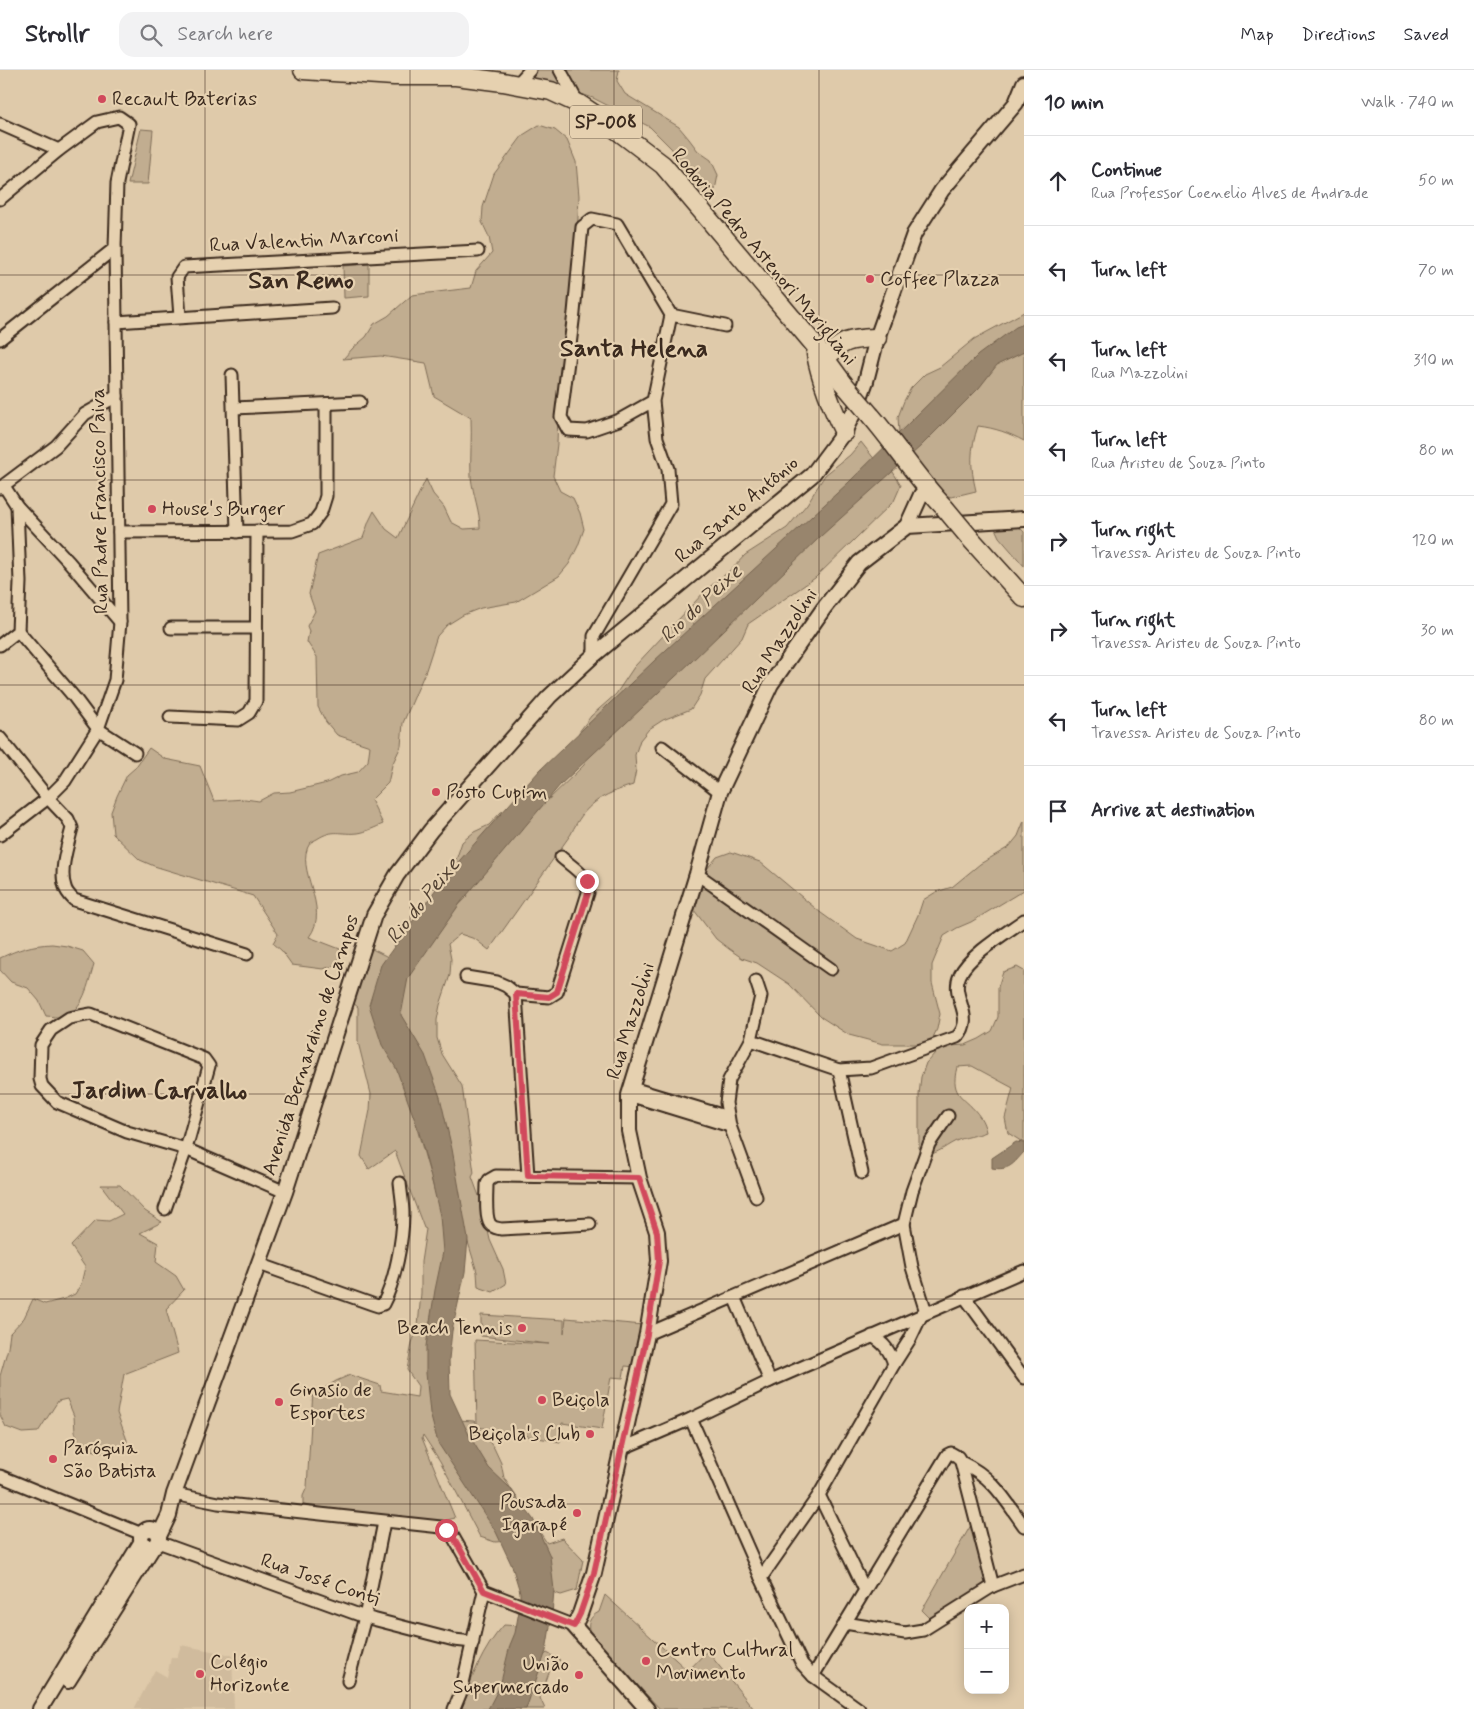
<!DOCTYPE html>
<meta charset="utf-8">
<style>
body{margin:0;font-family:Mynerve,sans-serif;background:#f2f2f3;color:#2b2b33}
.controls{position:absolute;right:15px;bottom:15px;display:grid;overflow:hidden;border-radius:10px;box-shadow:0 2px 12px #0003}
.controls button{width:45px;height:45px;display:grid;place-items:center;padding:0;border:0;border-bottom:1px solid #e1e1e2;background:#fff;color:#2b2b33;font:25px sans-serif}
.stop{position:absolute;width:15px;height:15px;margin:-11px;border:4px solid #d1495b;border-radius:50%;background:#fff}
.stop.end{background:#d1495b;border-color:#fff;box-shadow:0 1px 5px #0008}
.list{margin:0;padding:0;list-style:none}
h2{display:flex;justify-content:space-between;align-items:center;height:65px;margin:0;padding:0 20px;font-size:21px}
h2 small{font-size:16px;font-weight:400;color:#7c7c81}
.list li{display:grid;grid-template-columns:32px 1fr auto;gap:15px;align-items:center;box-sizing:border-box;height:90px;padding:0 20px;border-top:1px solid #e1e1e2}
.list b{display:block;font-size:19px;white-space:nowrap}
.list p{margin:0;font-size:16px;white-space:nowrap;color:#7c7c81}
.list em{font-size:16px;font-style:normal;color:#7c7c81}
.icon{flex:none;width:28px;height:28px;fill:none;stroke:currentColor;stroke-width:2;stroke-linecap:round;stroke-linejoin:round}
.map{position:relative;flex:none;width:1024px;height:1639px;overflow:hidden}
header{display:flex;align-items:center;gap:30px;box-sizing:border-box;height:70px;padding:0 25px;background:#fff;border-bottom:1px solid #e1e1e2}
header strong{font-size:24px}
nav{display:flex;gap:28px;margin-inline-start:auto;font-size:18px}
.search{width:350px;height:45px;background:#f2f2f3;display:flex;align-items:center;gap:12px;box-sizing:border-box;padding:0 18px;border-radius:15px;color:#7c7c81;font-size:19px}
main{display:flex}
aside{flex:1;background:#fff}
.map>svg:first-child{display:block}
.built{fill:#d0bb9d}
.green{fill:#c1ad90;stroke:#7e6c57}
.water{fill:#98856d;stroke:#73614d}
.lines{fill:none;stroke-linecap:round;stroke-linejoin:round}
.minor-casing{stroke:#3b2a1e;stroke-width:15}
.tertiary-casing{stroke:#3b2a1e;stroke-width:18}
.primary-casing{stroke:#3b2a1e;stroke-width:21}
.minor{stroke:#e6d1b0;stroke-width:11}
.tertiary{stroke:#e6d1b0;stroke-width:14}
.primary{stroke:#e6d1b0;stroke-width:18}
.primary-bridge-casing{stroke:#3b2a1e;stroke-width:21;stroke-linecap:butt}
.primary-bridge{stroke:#e6d1b0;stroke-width:18}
.route{stroke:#d1495b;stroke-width:6}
.grid{fill:none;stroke:#3b2a1e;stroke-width:1;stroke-opacity:0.55}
.poi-dot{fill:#d1495b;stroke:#e6d1b0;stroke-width:2}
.labels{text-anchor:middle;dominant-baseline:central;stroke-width:4.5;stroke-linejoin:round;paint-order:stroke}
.shield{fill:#e6d1b0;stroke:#6e5c4a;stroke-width:1}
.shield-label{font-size:19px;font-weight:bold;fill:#3b2a1e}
.poi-label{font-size:20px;fill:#3b2a1e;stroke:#e6d1b0;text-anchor:start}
.street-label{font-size:20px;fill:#3b2a1e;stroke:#e6d1b0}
.water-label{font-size:21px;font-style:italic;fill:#524132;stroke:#e6d1b0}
.district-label{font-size:25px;font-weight:bold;fill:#3b2a1e;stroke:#e6d1b0}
</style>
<header>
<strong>Strollr</strong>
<div class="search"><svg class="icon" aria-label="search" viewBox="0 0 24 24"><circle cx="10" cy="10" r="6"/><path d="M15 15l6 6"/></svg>Search here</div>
<nav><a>Map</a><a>Directions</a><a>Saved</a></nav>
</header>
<main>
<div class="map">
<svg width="1024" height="1639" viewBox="0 0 1024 1639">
<rect width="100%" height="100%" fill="#dfcaaa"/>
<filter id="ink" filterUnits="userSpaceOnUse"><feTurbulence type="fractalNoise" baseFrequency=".02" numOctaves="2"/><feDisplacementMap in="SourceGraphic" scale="10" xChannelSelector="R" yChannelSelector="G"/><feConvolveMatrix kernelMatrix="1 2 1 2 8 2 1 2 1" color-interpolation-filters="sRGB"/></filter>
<g filter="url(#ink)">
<polygon class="built" points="181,1575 232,1585 234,1639 134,1639 155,1600 167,1607 171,1587 177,1587"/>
<g class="green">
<polygon points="530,0 619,0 617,11 625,24 679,57 689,69 698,81 711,90 718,105 715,120 699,119 672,79 650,57 593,28 534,8"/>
<path d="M539 55 555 60 567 70 576 92 579 126 573 253 558 343 557 374 553 406 560 421 573 428 580 443 584 459 578 476 569 494 559 506 516 532 481 538 463 545 447 555 437 566 426 600 403 653 401 676 392 695 388 713 371 730 383 754C376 757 366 762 358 763 341 765 334 758 317 769 315 770 311 772 310 773 293 799 332 837 309 867L340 879 339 894 323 899 292 895 282 881 273 873 278 864 253 826 154 796 140 790 113 764 111 742 117 726 127 705 135 698 149 678 165 689 200 696 214 731 245 729 259 731 274 723 290 722 327 713 341 706 358 702 368 691 370 676 337 665 326 652 318 637 317 587 307 572 309 561 307 556 315 541 309 524 318 485 363 468 369 451 374 441 386 459 398 468 426 409 433 424 444 437 451 452 464 459 480 458C480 441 473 425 471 407 470 387 472 368 471 348L434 326 426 293 381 286 343 289 353 278 366 267 374 254 388 246 412 225 471 218 476 201 492 183 489 167 482 152 483 137 494 104 523 65Z"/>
<polygon points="141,59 153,60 148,114 128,114"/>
<polygon points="369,194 369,226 344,228 343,196"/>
<path d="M1024 242V371C1009 363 995 358 978 356 970 380 970 396 976 421L951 427 932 420 899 363 898 347 904 331 911 318 925 304 940 297 974 269Z"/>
<path d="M861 372 879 395 893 402 901 415 894 431 815 508 748 554 742 568 705 609 700 625 691 639 663 650 649 659 640 670 635 685 636 700 633 715C601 725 585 734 571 764L489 880 475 869 460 864 448 874 451 889 450 905 440 935 437 950V968L442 984 462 1016 474 1103 472 1107 483 1137 490 1170 503 1199 506 1214 493 1222 478 1217 477 1202 427 1035 416 1055 447 1164 432 1288 458 1350 474 1351 477 1355 475 1270 549 1274 481 1266V1245L564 1250V1263L566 1248 643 1255 636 1297 625 1296 623 1308 611 1307 602 1359 562 1353 560 1372 478 1357 494 1378 501 1393 504 1408 547 1473 562 1468 583 1490 577 1520 561 1525 546 1520 509 1471 495 1472 480 1467 440 1391 423 1365 422 1368 455 1448 439 1452 303 1435V1426L307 1417 313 1321 323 1319 336 1311 350 1305 380 1315 381 1321 417 1327 418 1316 407 1300 412 1273 418 1256 421 1223V1192L426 1159 424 1158 395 1081 369 1099 361 1086 370 1040 371 1024 358 972V937L353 933C355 915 358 891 372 879L388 887 413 882 468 826 452 802 462 772 474 762 489 755 501 742 516 739 532 742 545 733 584 695 585 693 578 678 579 662 591 646 616 624 634 597 707 519 732 499 745 485 787 458 807 434 825 405 850 385Z"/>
<polygon points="1014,451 1024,462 1024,496 999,467 992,452"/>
<polygon points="1024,751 1024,820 971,852 957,858 944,866 932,895 932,913 940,944 937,959 930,974 883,974 849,965 821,947 789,914 757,893 742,888 729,879 716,869 694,840 706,800 717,787 731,782 760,792 821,843 857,869 892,881 905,873 918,845 923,830 936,822 952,817 980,794 1009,777 1018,766"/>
<path d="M52 874 67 876 83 881 94 894C88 913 84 941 62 947 58 948 51 946 46 946L39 931 28 918 11 912 0 900V888C19 879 31 875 52 874Z"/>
<path d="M1017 897 1024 901V1073L1008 1063 1005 1048 1013 1018 972 996 957 997C949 1028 966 1026 980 1047 983 1051 985 1057 986 1062 977 1066 964 1067 956 1071 942 1078 936 1086 919 1085V1025L921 1007 926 993 936 982 950 976 965 975 979 969 992 961 998 947V917L1003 902Z"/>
<polygon points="101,1115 120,1115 145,1141 162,1152 140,1163 158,1173 156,1192 176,1206 184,1220 166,1239 178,1283 124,1304 117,1343 127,1370 126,1376 114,1381 99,1382 82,1377 75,1362 74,1346 67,1329 58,1331 38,1362 22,1363 6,1357 0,1345 0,1306 8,1278 10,1263 24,1248 33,1229 45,1234 64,1229 75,1224 81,1214 85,1197 71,1176 96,1150 109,1151 123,1144"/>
<polygon points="971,1455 989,1515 933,1551 922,1540"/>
<path d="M605 1525 688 1601 707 1581 754 1639H660L591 1565C586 1555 589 1547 599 1542Z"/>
<path d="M504 1555 520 1556 505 1639H461C471 1609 482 1579 504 1555Z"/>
<polygon points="547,1583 560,1590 550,1600 540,1628 545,1639 519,1639 534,1594"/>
</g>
<g class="water">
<polygon points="1024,254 1024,282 997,295 979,318 921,376 821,466 691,592 560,715 461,832 408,908 401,945 425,985 440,1027 452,1079 468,1169 465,1202 452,1261 449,1289 450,1324 469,1365 489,1398 509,1417 533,1449 550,1486 554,1520 552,1545 546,1581 526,1639 488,1639 500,1616 510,1575 515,1563 520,1536 520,1522 512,1496 496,1462 438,1373 430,1343 426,1303 426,1276 435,1220 443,1182 440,1146 431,1107 418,1059 396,998 382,975 369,935 381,895 444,808 540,700 654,591 848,413 978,285 1016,257"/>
<path d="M1016 1072 1024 1073V1082C1013 1094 1009 1101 992 1098V1088Z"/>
</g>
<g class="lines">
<defs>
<g id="minor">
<polyline points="560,0 578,33"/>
<polyline points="517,14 530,0"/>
<polyline points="0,54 59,80"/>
<polyline points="0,129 59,80 97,52 119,47 129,54 117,113 115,178 120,552 115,610 98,659 65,711 48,728 0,765"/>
<polyline points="671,245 725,256"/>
<polyline points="180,247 177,207 184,197 478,181"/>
<polyline points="116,252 332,238"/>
<polyline points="0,269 115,178"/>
<polyline points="232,305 237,462"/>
<polyline points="234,338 360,332"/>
<polyline points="4,416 17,436 69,492 120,552"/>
<polyline points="0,418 56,376 85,344 117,326"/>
<polyline points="119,462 292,461 312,454 321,442 326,426 326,334"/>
<polyline points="171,558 256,558"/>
<polyline points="18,561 74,627 98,659 135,683"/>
<polyline points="0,575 18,561 20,512 17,436"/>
<polyline points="594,585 594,566 671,434 668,399 657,368 653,331 671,245 617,154 592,149 582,157 574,243 561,347 568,360 587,361 619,350 653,331"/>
<polyline points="170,647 238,650 249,643 256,631 257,461"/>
<path d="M0 668 48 728 68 749 72 758C68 774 59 801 65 817 66 822 71 827 74 830L247 884"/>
<polyline points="662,677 720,722"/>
<polyline points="697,804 831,899"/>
<path d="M466 907 497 912 506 916 516 924 549 927 557 922 588 823C589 805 573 798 561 787"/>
<polyline points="516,924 528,1106"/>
<path d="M751 970 839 1000 871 998 957 967C977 946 949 927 960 905 969 885 1006 863 1024 850"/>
<polyline points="839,1000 862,1103"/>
<polyline points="632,1018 728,1047"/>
<polyline points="629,1025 730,1056"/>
<polyline points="756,1127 730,1056 726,1033 729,1010 751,970 761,926 756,911"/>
<polyline points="165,1139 186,1079 209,996 204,989 91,944 69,948 51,960 41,975 40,1009 42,1016 57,1032 127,1062 186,1079 285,1122"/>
<path d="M590 1154 501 1159C497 1158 493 1158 490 1154 485 1147 487 1124 487 1114L489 1110 496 1106 639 1108"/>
<path d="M259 1194 372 1234 378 1236 383 1234C395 1212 403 1169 403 1144 403 1134 401 1123 400 1113"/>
<polyline points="964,1226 1024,1308"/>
<polyline points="734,1227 770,1311"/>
<polyline points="926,1242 912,1197 904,1154 912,1121 929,1074 948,1046"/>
<polyline points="647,1264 904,1154"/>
<polyline points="894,1294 910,1269 922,1244"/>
<polyline points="691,1349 761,1508 802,1594 813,1606 859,1639"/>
<polyline points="623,1378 691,1349 770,1311 1024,1201"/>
<path d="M961 1392C993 1407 1004 1428 1024 1456"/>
<polyline points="0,1406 142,1464"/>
<polyline points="174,1424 218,1433 441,1457 451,1463 484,1521"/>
<polyline points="819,1425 865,1520"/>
<polyline points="158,1472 365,1547 454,1570 473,1572"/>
<path d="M761 1508 819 1425 894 1294C890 1281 884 1273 872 1266"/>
<polyline points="484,1521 574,1556"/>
<polyline points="845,1553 905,1563 923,1560 993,1516 1024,1504"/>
<polyline points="813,1606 947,1385 951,1383 958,1387 961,1392 993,1516"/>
<polyline points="348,1611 365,1547 384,1452"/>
<polyline points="454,1639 461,1622 484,1521"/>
</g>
<g id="tertiary">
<polyline points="907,456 1024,449"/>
<circle cx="150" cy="1468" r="9"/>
<polyline points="159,1466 169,1445 174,1424 285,1122 374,845 397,805 431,760 549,627 594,585 812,405 844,362 857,336 866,311 877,268 914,164 942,120 1016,33 1024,13"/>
<polyline points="68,1611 153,1477"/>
<polyline points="40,1639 142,1471"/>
<polyline points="647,1639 574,1556 580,1544 594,1503 647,1264 659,1191 657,1162 639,1108 629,1061 629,1025 697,804 720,722 771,614 824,538 859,493 907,456 921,425 926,419"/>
</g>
<g id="primary">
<polyline points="303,0 394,6 456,6 503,12 551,21 579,34 609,54 663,95 818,279 843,313"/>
<path d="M816 284C820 307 833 341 844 362"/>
<path d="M825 290C841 269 852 269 877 268"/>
<path d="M871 346C897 376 917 409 944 437"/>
<polyline points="969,467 1024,528"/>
</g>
</defs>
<use href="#minor" class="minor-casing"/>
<use href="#tertiary" class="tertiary-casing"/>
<use href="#primary" class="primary-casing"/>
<use href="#minor" class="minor"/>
<use href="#tertiary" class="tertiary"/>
<use href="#primary" class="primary"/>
<defs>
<g id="primary-bridge">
<polyline points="843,313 871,346"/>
<polyline points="944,437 969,467"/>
</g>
</defs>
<use href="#primary-bridge" class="primary-bridge-casing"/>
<use href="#primary-bridge" class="primary-bridge"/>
</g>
</g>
<g class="lines" filter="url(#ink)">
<polyline class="route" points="446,1460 451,1463 484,1521 574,1556 580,1544 594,1503 647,1264 659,1191 657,1162 639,1108 528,1106 516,924 549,927 557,922 588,823 587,811"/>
</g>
<path class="grid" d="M205 0V1639M410 0V1639M614 0V1639M819 0V1639M0 205H1024M0 410H1024M0 615H1024M0 820H1024M0 1024H1024M0 1229H1024M0 1434H1024"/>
<g class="poi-dot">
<circle cx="102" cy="29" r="5"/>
<circle cx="870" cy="209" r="5"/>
<circle cx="152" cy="439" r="5"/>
<circle cx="436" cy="722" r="5"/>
<circle cx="522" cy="1258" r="5"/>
<circle cx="542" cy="1330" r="5"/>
<circle cx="279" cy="1332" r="5"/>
<circle cx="590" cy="1364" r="5"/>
<circle cx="53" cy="1389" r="5"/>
<circle cx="577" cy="1443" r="5"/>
<circle cx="646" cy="1591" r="5"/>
<circle cx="200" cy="1604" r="5"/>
<circle cx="579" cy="1605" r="5"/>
</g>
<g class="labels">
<rect class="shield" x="570" y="35.5" width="72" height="33" rx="4"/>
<g class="shield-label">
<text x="606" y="52">SP-008</text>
</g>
<g class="poi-label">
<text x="112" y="29">Recault Baterias</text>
<text x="880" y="209">Coffee Plazza</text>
<text x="162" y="439">House's Burger</text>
<text x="446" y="722">Posto Cupim</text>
<text x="512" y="1258" text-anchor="end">Beach Tennis</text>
<text x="289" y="1320">Ginasio de<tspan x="289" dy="23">Esportes</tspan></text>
<text x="552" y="1330">Beiçola</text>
<text x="580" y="1364" text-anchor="end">Beiçola's Club</text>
<text x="63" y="1378">Paróquia<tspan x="63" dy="23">São Batista</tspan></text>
<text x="567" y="1432" text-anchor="end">Pousada<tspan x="567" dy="23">Igarapé</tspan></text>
<text x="656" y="1580">Centro Cultural<tspan x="656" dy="23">Movimento</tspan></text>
<text x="210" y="1592">Colégio<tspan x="210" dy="23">Horizonte</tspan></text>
<text x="569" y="1594" text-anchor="end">União<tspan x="569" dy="23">Supermercado</tspan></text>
</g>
<g class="street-label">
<text transform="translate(304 171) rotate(-3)">Rua Valentin Marconi</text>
<text transform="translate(764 187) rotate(50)">Rodovia Pedro Astenori Marigliani</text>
<text transform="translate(100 431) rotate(-91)">Rua Padre Francisco Paiva</text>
<text transform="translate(737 440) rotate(-40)">Rua Santo Antônio</text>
<text transform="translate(780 571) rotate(-57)">Rua Mazzolini</text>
<text transform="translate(631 951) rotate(-73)">Rua Mazzolini</text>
<text transform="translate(311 975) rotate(-72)">Avenida Bernardino de Campos</text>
<text transform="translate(320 1510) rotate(19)">Rua José Conti</text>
</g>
<g class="water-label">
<text transform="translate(701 534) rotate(-43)">Rio do Peixe</text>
<text transform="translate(423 831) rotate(-51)">Rio do Peixe</text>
</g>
<g class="district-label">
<text x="301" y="211">San Remo</text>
<text x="634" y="279">Santa Helena</text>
<text x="159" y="1021">Jardim Carvalho</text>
</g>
</g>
</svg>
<div class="controls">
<button>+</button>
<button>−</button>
</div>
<div class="stop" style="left:446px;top:1460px"></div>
<div class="stop end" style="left:587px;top:811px"></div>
</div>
<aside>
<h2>10 min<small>Walk · 740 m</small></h2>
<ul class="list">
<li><svg class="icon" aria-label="ahead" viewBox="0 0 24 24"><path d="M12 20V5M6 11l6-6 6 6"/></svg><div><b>Continue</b><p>Rua Professor Coenelio Alves de Andrade</p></div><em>50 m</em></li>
<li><svg class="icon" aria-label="left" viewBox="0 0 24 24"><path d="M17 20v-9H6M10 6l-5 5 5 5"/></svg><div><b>Turn left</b></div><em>70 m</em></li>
<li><svg class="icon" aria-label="left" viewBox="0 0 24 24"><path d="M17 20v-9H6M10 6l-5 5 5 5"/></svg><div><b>Turn left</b><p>Rua Mazzolini</p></div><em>310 m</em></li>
<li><svg class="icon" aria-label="left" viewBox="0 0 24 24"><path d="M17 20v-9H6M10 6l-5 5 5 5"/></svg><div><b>Turn left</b><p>Rua Aristeu de Souza Pinto</p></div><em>80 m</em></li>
<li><svg class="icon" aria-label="right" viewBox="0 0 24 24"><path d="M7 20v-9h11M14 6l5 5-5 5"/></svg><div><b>Turn right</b><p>Travessa Aristeu de Souza Pinto</p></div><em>120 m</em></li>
<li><svg class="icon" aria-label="right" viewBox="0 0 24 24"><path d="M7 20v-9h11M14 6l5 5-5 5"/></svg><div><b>Turn right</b><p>Travessa Aristeu de Souza Pinto</p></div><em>30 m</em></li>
<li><svg class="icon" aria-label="left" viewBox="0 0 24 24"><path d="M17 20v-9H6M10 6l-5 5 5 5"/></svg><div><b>Turn left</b><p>Travessa Aristeu de Souza Pinto</p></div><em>80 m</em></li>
<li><svg class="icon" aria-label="arrive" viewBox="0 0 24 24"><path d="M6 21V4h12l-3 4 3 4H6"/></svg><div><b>Arrive at destination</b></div></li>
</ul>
</aside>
</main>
